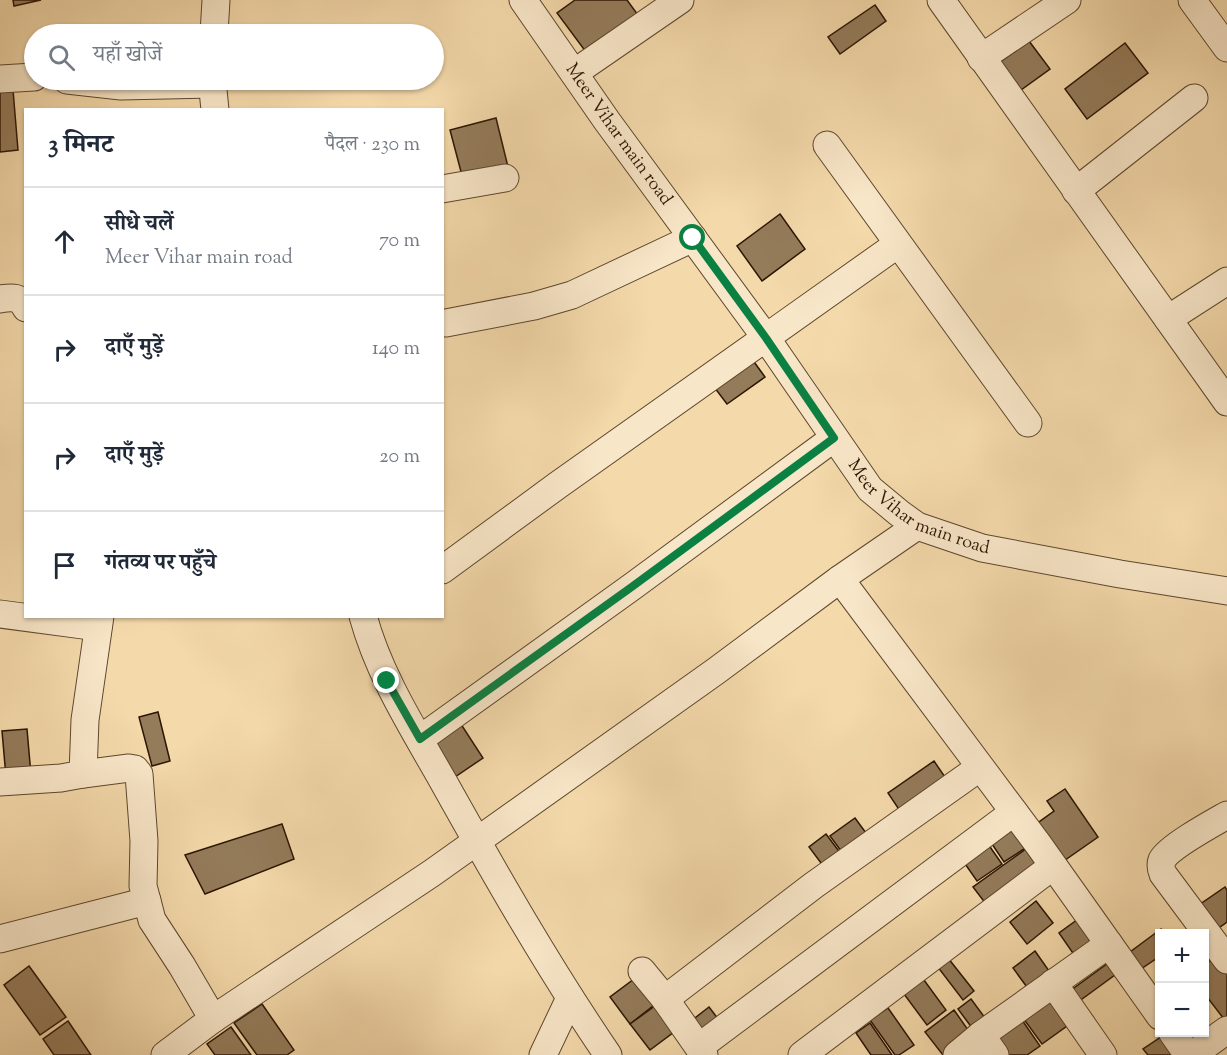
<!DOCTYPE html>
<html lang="hi">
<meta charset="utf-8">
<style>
body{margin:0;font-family:"Sorts Mill Goudy","Noto Serif Devanagari",serif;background:#f6f6f7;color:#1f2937}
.controls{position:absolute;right:18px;bottom:18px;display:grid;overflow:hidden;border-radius:0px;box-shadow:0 2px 4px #0004}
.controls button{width:54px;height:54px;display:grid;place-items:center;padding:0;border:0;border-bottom:2px solid #e0e1e3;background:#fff;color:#1f2937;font:30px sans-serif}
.stop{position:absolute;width:18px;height:18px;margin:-14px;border:4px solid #0b8043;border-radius:50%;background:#fff}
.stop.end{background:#0b8043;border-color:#fff;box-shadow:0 2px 6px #0008}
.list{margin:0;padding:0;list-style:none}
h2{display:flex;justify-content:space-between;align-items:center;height:78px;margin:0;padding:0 24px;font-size:26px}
h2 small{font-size:20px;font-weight:400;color:#747a83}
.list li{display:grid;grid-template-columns:39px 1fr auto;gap:18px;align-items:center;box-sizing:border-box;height:108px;padding:0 24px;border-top:2px solid #e0e1e3}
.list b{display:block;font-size:22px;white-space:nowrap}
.list p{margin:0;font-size:20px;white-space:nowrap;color:#747a83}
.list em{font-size:20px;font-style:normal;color:#747a83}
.icon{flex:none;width:33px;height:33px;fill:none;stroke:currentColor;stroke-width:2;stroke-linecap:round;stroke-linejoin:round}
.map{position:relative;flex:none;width:1227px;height:1055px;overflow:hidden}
.search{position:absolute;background:#fff;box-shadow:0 2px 4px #0004;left:24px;top:24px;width:420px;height:66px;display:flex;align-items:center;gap:15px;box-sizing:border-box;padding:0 21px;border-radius:33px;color:#747a83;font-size:22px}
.panel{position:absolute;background:#fff;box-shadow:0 2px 4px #0004;left:24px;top:108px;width:420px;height:510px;border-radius:0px}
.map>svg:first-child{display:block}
.building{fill:#947b5a;stroke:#2b1603;stroke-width:1.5}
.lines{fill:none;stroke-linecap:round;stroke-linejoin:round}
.minor-casing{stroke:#5d472d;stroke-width:29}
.minor{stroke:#f8e6c8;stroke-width:27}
.route{stroke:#0b8043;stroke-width:8}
.labels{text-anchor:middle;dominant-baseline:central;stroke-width:4.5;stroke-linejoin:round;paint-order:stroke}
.street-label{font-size:18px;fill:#2b1603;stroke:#f8e6c8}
</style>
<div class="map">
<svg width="1227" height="1055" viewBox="0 0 1227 1055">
<rect width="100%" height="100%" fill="#f4d9aa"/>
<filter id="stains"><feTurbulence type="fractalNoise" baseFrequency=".00333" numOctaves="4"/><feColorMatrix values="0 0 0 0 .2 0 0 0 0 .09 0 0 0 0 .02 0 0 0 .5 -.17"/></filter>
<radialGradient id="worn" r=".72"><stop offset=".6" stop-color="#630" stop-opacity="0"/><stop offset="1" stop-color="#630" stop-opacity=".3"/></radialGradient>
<g class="building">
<polygon points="13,0 41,0 14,6"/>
<polygon points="575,0 627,0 638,15 586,52 557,13"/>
<polygon points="875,5 886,21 840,54 828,37"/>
<polygon points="1029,41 1050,69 1021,90 1000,62"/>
<polygon points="1125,43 1148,73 1087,119 1065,89"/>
<polygon points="13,90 18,150 0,152 0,91"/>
<polygon points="496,118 509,171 464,183 450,130"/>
<polygon points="780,214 805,249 762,281 737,246"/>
<polygon points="749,355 765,377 727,404 711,383"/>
<polygon points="158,712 170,761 152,766 139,717"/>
<polygon points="455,715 483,758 452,779 423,737"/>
<polygon points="27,729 31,775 6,777 2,731"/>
<polygon points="934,761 949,783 902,814 888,793"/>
<polygon points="1065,789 1098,837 1058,865 1032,827 1054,811 1047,801"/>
<polygon points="855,818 869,837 844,855 830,836"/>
<polygon points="282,824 294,859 205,894 185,855"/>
<polygon points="1015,824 1030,845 1004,862 990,841"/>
<polygon points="826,834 844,858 827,871 809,847"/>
<polygon points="988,844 1002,864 977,881 963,861"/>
<polygon points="1030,846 1046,867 989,908 973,887"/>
<polygon points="1225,887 1227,890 1227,922 1213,932 1196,907"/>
<polygon points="1036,901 1053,923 1027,944 1010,922"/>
<polygon points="1081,917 1100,943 1077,959 1059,933"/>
<polygon points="1161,929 1164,934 1160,934 1160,956 1138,971 1126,955"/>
<polygon points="1035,951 1054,978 1032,994 1013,968"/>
<polygon points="1216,956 1227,971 1227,1023 1204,993 1204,965"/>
<polygon points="948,958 974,991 963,1000 937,966"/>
<polygon points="1115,958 1123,969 1078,1002 1070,991"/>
<polygon points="29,966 66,1017 40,1035 4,985"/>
<polygon points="638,976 658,1002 630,1024 610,997"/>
<polygon points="921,976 946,1010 927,1025 901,990"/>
<polygon points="971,999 991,1026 978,1036 958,1009"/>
<polygon points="1049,1000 1067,1026 1042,1044 1023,1018"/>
<polygon points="659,1003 678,1029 650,1050 630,1024"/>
<polygon points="262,1004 294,1050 287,1055 257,1055 234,1023"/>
<polygon points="709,1007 725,1028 706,1042 691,1021"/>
<polygon points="888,1008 914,1045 899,1055 895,1055 870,1020"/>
<polygon points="954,1010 973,1037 949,1055 943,1055 925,1032"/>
<polygon points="1022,1020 1040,1046 1027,1055 1003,1055 993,1041"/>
<polygon points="68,1021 91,1055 54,1055 43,1039"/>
<polygon points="870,1023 892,1055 871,1055 856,1033"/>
<polygon points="231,1027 251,1055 215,1055 207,1044"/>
<polygon points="1167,1033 1183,1055 1148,1055 1143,1049"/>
</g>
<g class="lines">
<defs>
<g id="minor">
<path id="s1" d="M523 0 607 121 766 338 870 489 899 513 917 526 982 548 1120 574 1227 591"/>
<polyline points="941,0 1227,402"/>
<polyline points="1192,0 1227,48"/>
<polyline points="214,34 216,0"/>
<polyline points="981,58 1067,0"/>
<polyline points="574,73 680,0"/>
<polyline points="0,79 34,77"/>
<polyline points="67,80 121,86 212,84"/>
<polyline points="212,80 215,110"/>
<polyline points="827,145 1028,423"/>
<polyline points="442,189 505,178"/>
<polyline points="1076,191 1194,98"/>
<path d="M0 299C12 297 20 296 26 308"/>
<polyline points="1168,319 1227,281"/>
<polyline points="446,323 534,306 572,295 693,238"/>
<polyline points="442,570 558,485 898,244"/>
<polyline points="840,579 1038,844 1160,1016"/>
<polyline points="0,614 98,627"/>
<path d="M363 616C379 675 413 728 443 781 495 874 548 967 608 1055"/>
<polyline points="420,739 633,586 834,438"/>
<polyline points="83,774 129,768 135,769 139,774 144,841 143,886 152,920 182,966 213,1019"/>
<polyline points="0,782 61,778 83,774 85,720 100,616"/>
<path d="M1227 815C1213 823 1169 847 1162 860 1160 865 1161 869 1163 874L1227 960"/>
<polyline points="0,939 147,901"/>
<polyline points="642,971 665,999 704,1055"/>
<polyline points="1053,983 1103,1055"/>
<polyline points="665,999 814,885 979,768"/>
<polyline points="1172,1032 1188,1055"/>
<polyline points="981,1035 995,1055"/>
<polyline points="699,1047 1014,812"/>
<polyline points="165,1055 213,1019 432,873 716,671 840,579 917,526"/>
<polyline points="543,1055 570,998"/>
<polyline points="802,1055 1053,866"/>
<polyline points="957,1055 981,1035 1109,944"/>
<polyline points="1192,1055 1227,1030"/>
</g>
</defs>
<use href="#minor" class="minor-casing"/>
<use href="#minor" class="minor"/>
</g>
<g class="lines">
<polyline class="route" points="387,681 420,739 633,586 834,438 766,338 693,238"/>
</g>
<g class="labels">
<g class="street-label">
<text stroke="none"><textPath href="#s1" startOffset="165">Meer Vihar main road</textPath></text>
<text stroke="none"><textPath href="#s1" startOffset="651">Meer Vihar main road</textPath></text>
</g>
</g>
<rect width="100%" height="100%" filter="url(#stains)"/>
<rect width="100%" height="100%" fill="url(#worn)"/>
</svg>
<div class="controls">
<button>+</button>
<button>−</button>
</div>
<div class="stop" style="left:693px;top:238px"></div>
<div class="stop end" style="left:387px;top:681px"></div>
<div class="search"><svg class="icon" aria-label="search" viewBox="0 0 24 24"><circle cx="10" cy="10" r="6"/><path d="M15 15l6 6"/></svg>यहाँ खोजें</div>
<section class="panel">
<h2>3 मिनट<small>पैदल · 230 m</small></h2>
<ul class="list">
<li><svg class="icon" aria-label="ahead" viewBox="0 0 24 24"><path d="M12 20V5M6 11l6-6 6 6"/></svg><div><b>सीधे चलें</b><p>Meer Vihar main road</p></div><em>70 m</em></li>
<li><svg class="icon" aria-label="right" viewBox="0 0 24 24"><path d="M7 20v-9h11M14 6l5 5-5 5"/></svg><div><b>दाएँ मुड़ें</b></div><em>140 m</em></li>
<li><svg class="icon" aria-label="right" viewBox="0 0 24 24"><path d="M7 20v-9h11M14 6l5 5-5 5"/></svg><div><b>दाएँ मुड़ें</b></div><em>20 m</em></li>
<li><svg class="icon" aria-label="arrive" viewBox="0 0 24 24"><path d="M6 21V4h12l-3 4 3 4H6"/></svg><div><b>गंतव्य पर पहुँचे</b></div></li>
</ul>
</section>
</div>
